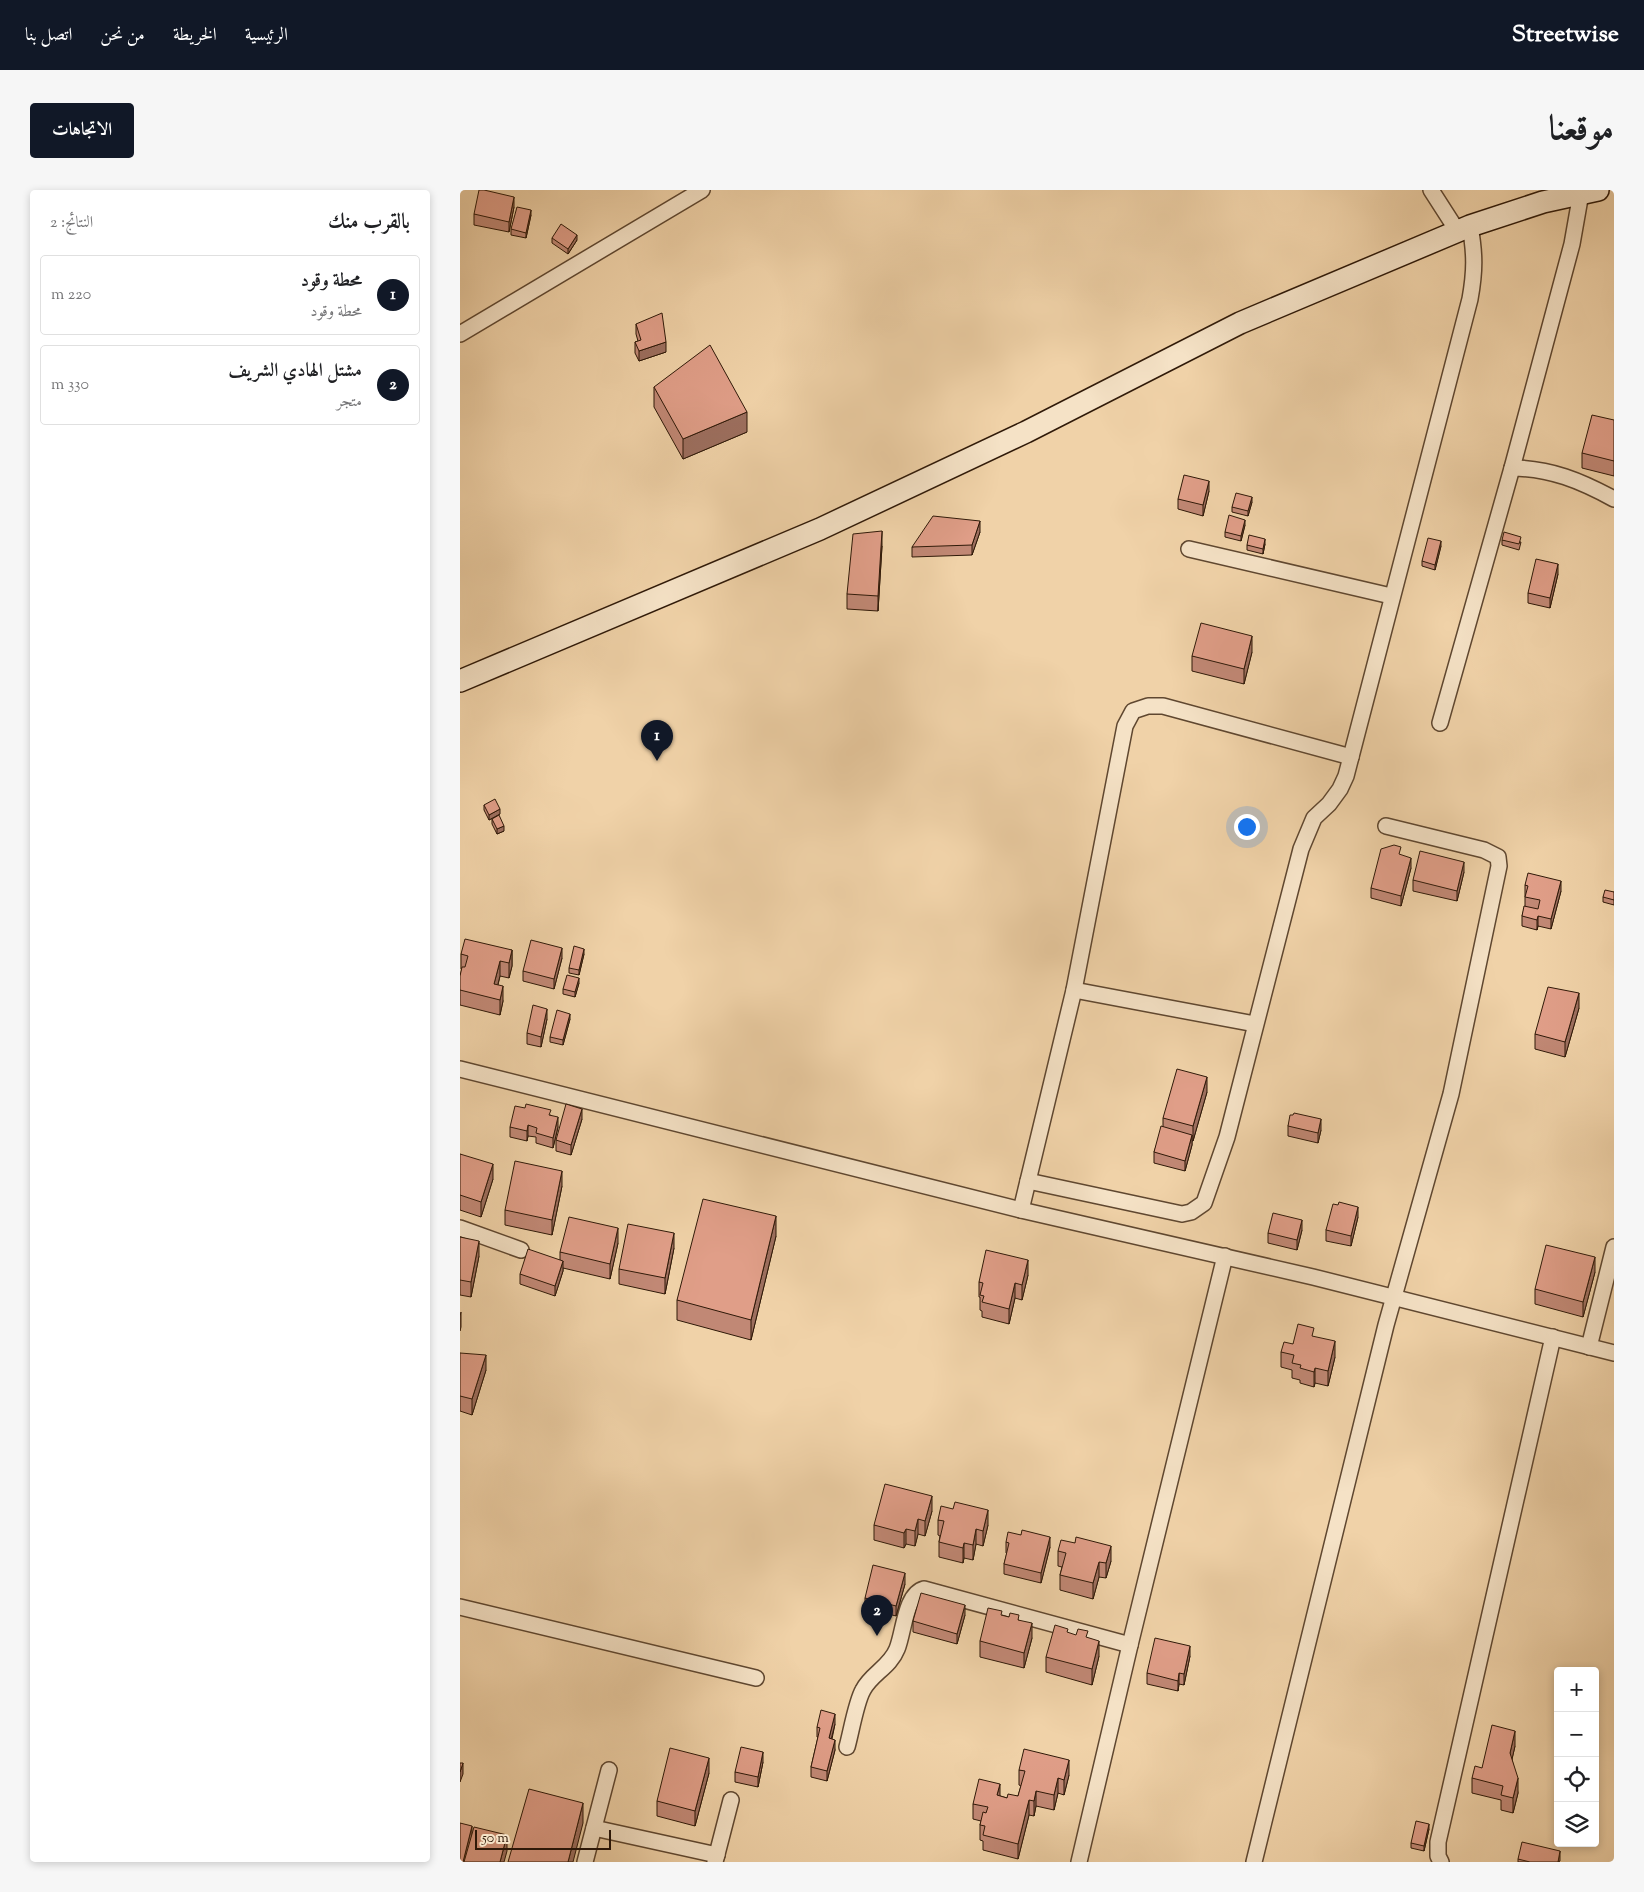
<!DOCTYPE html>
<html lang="ar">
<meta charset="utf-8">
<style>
body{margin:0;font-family:"Sorts Mill Goudy",Amiri,serif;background:#f6f6f6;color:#202124;direction:rtl}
.controls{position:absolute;right:15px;bottom:15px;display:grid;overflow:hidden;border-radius:5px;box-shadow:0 2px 8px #0003}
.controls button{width:45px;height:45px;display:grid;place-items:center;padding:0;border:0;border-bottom:1px solid #e0e0e0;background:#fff;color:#202124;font:25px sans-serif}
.scale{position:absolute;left:15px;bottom:12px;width:136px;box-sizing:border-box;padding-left:5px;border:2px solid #2f1908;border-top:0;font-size:14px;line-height:18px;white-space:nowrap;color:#2f1908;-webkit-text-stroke:4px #f5e2c6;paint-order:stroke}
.you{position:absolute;left:786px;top:636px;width:18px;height:18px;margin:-12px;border:4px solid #fff;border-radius:50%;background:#1a73e8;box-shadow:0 0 0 8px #1a73e833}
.badge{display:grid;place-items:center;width:32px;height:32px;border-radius:50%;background:#111827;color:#fff;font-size:16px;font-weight:700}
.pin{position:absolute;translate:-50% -41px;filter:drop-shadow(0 1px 2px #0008)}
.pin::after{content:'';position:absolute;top:26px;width:18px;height:15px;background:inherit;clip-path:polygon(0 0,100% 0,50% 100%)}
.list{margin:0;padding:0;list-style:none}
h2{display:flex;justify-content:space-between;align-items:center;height:65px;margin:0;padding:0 20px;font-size:21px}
h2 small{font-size:16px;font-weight:400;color:#757577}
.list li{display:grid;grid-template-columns:32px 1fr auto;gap:15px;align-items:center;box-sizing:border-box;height:80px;margin:0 10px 10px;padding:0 10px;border:1px solid #e0e0e0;border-radius:5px}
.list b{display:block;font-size:19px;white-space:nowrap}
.list p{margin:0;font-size:16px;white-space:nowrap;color:#757577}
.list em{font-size:16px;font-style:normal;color:#757577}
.icon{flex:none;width:28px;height:28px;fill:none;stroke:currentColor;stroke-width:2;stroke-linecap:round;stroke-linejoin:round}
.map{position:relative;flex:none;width:1154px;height:1672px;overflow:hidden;direction:ltr;border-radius:5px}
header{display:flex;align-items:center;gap:30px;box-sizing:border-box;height:70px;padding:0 25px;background:#111827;color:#fff}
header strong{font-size:24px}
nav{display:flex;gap:28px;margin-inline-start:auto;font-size:18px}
.intro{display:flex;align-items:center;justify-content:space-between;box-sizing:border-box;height:120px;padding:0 30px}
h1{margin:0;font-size:35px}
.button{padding:12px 22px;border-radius:5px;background:#111827;color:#fff;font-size:18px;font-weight:700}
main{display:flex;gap:30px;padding:0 30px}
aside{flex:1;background:#fff;border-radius:5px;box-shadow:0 2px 8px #0003}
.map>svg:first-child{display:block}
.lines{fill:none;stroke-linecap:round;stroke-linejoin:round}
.street-casing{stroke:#5f4730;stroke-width:18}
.secondary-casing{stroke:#2f1908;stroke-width:24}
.street{stroke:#f5e2c6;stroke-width:15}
.secondary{stroke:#f5e2c6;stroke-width:21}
.wall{fill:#c18875;stroke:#2f1908}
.shaded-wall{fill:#9d6f5f;stroke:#2f1908}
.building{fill:#e09e88;stroke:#2f1908}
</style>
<header>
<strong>Streetwise</strong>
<nav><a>الرئيسية</a><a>الخريطة</a><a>من نحن</a><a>اتصل بنا</a></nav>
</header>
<div class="intro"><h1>موقعنا</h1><a class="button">الاتجاهات</a></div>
<main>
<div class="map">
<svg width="1154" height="1672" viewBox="0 0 1154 1672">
<rect width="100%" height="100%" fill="#f0d2a8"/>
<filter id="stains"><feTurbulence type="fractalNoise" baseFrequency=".004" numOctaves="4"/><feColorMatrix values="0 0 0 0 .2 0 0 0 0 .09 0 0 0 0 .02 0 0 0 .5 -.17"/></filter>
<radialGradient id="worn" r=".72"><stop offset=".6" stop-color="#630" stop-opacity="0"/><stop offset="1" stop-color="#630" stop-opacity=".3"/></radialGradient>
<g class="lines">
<defs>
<g id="street">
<polyline points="971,0 998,42"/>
<polyline points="0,144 242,0"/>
<path d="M1052 278C1090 278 1121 291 1154 309"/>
<polyline points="729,359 931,406"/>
<polyline points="980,533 1052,278 1112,54 1121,3"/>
<polyline points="614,800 795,834"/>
<polyline points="0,879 561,1020 853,1087 1154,1163"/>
<path d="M568 991 722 1024 731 1022 744 1013 767 947 841 659 854 628 869 614 880 599 886 586 1010 109C1015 81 1015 64 1010 36"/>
<polyline points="561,1020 614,800 665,536 673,521 688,516 703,516 891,567"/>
<polyline points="0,1038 61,1060"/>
<polyline points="1129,1157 1154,1057"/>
<polyline points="0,1417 296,1488"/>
<path d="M387 1557C391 1543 396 1512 403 1500 411 1484 430 1477 437 1459 444 1442 445 1404 464 1399L670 1455"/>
<polyline points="134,1638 257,1665"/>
<polyline points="125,1672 149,1580"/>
<polyline points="255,1672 271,1610"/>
<polyline points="619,1672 670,1455 765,1066"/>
<polyline points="794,1672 926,1135 991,904 1039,676 1038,667 1024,660 926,636"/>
<polyline points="981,1672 978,1666 978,1652 1093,1147"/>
</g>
<polyline id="secondary" points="0,491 360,339 566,242 780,133 1010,36 1083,12 1138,0"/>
</defs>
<use href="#street" class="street-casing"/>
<use href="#secondary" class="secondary-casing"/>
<use href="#street" class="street"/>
<use href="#secondary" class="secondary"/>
</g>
<g class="wall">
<polygon points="54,17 49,42 14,35 14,24"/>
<polygon points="71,25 66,48 51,45 51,39"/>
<polygon points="92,48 117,50 108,64 92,53"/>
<polygon points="176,134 206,162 179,171 175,163 175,152 178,151 176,144"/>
<polygon points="194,197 287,242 223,269 194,217"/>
<polygon points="1154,230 1154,286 1122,278 1122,263"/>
<polygon points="749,301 743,326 718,319 718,309"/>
<polygon points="792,312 788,326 772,322 772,317"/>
<polygon points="785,335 781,351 765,347 765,342"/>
<polygon points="520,342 512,365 452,367 452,357"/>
<polygon points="1042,350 1061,352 1059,360 1042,355"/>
<polygon points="805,354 803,364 787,360 787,355"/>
<polygon points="422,356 418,421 387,419 387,404"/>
<polygon points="981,356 975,380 962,376 962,371"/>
<polygon points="1098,384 1090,418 1068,413 1068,403"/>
<polygon points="792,462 784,494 732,481 732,466"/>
<polygon points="24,615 40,624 29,630 24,620"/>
<polygon points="32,629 44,641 37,644 32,634"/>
<polygon points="941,665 951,678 941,716 911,708 911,698"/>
<polygon points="1004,682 997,711 953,701 953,690"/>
<polygon points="1065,695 1101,701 1091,739 1078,736 1077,740 1062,736 1062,726 1065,716"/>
<polygon points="1154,702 1154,715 1143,712 1143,707"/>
<polygon points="52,760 52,776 49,788 40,786 38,795 43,811 40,825 0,815 0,786 2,779 1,779 1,764"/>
<polygon points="124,764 119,785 109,783 109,778"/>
<polygon points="102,768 94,799 63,791 63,781"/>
<polygon points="119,793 115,807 103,804 103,799"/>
<polygon points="1119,818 1105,867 1075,859 1075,844"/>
<polygon points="87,829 81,857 67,854 67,843"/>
<polygon points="110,829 103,855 90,852 90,847"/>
<polygon points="747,902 733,951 732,951 732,955 725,981 694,973 694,962 703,937 703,928"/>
<polygon points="91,925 98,937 93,958 76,953 76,947 68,946 67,951 50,947 50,937"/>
<polygon points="833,925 861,940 858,953 828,946 828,936"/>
<polygon points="122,929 111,965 96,961 96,950"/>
<polygon points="0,964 33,989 21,1027 0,1020"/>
<polygon points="102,996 92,1045 45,1035 45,1020"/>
<polygon points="878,1015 898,1027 891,1056 866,1051 866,1040"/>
<polygon points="842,1040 837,1060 808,1053 808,1043"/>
<polygon points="316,1046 291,1150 217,1130 217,1110"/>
<polygon points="0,1047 19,1066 11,1107 0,1105"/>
<polygon points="158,1053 150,1089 103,1078 103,1081 95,1106 60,1094 60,1084 100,1070 100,1062"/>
<polygon points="214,1058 205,1104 159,1094 159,1079"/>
<polygon points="1135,1082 1123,1127 1075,1114 1075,1099"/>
<polygon points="568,1085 562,1110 555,1108 549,1134 522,1127 522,1121 520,1120 520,1107 519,1107 519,1092"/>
<polygon points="854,1147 875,1167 868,1196 855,1193 854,1197 840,1193 840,1190 832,1188 832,1180 821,1177 821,1162 833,1154"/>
<polygon points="0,1163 26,1180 12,1225 0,1221"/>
<polygon points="472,1321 465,1346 458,1344 455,1356 446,1354 444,1358 414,1350 414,1335"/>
<polygon points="478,1330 528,1335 523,1356 516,1354 513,1370 504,1368 503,1373 479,1367 479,1352 480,1346 478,1345"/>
<polygon points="561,1345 590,1357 581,1393 544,1384 544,1374 547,1363 546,1363 546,1352"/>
<polygon points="615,1353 651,1371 646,1388 639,1387 633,1409 600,1400 600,1385 602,1377 598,1376 598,1361"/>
<polygon points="445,1394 436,1426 405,1418 405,1408"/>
<polygon points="505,1425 497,1454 453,1442 453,1431"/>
<polygon points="542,1425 559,1430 572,1448 564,1478 520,1467 520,1451"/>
<polygon points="608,1443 639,1466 632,1495 586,1482 586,1467"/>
<polygon points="730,1466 724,1495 719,1494 718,1501 687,1494 687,1483"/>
<polygon points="375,1534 372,1549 375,1560 367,1591 351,1587 351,1577 358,1547 357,1547 357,1537"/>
<polygon points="1055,1556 1052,1569 1058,1603 1053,1623 1041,1620 1041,1610 1012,1603 1012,1588 1022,1578"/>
<polygon points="303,1572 298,1597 275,1592 275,1582"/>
<polygon points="559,1580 609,1585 604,1605 598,1603 594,1620 576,1616 574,1626 569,1625 558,1669 523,1660 523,1651 520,1650 520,1635 521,1631 513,1629 513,1614 540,1606 547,1608 558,1606 561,1596 559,1595"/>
<polygon points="249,1583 235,1636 197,1626 197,1611"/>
<polygon points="969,1639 964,1661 951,1658 951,1653"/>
<polygon points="1058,1669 1100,1672 1058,1672"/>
</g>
<g class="shaded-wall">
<polygon points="54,7 54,17 49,42 49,32"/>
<polygon points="71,20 71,25 66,48 66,43"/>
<polygon points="117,45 117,50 108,64 108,59"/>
<polygon points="206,152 206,162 179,171 179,161"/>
<polygon points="287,222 287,242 223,269 223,249"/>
<polygon points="749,291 749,301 743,326 743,315"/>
<polygon points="792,307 792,312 788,326 788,321"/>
<polygon points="785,330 785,335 781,351 781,346"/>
<polygon points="520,331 520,342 512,365 512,355"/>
<polygon points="422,341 422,356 418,421 418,406"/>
<polygon points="805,349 805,354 803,364 803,359"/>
<polygon points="981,351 981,356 975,380 975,375"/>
<polygon points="1098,374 1098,384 1090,418 1090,408"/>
<polygon points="792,446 792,462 784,494 784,479"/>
<polygon points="40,619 40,624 29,630 29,625"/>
<polygon points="44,636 44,641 37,644 37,639"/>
<polygon points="951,668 951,678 941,716 941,706"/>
<polygon points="1004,672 1004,682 997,711 997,701"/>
<polygon points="1101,691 1101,701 1091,739 1091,729"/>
<polygon points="1078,726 1078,736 1077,740 1077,730"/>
<polygon points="102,758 102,768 94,799 94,789"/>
<polygon points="124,759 124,764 119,785 119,780"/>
<polygon points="52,760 52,776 49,788 49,773"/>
<polygon points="40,771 40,786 34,809 34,794"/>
<polygon points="119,788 119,793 115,807 115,802"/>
<polygon points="43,796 43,811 40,825 40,810"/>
<polygon points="1119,803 1119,818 1105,867 1105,852"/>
<polygon points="87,819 87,829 81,857 81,847"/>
<polygon points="110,824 110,829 103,855 103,850"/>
<polygon points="747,887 747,902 733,951 733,936"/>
<polygon points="122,919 122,929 111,965 111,955"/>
<polygon points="98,927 98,937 93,958 93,948"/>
<polygon points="861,929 861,940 858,953 858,943"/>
<polygon points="68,935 68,946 67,951 67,941"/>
<polygon points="732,945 732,955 725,981 725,971"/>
<polygon points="33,974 33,989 21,1027 21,1012"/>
<polygon points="102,981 102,996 92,1045 92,1030"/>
<polygon points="898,1017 898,1027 891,1056 891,1046"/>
<polygon points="316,1026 316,1046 291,1150 291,1130"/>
<polygon points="842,1030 842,1040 837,1060 837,1050"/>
<polygon points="158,1038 158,1053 150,1089 150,1074"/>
<polygon points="214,1043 214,1058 205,1104 205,1088"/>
<polygon points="19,1051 19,1066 11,1107 11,1092"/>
<polygon points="1135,1067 1135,1082 1123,1127 1123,1112"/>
<polygon points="568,1070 568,1085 562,1110 562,1095"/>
<polygon points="103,1071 103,1081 95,1106 95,1096"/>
<polygon points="555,1093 555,1108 549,1134 549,1119"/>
<polygon points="1,1122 1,1137 0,1141 0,1126"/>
<polygon points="875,1151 875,1167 868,1196 868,1181"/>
<polygon points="26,1165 26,1180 12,1225 12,1209"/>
<polygon points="855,1178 855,1193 854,1197 854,1182"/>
<polygon points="472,1306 472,1321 465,1346 465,1331"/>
<polygon points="528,1320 528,1335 523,1356 523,1341"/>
<polygon points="458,1329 458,1344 455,1356 455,1341"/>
<polygon points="446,1339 446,1354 444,1358 444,1343"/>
<polygon points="516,1339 516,1354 513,1370 513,1355"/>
<polygon points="590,1347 590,1357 581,1393 581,1383"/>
<polygon points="504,1353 504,1368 503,1373 503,1358"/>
<polygon points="651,1356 651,1371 646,1388 646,1373"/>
<polygon points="639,1372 639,1387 633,1409 633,1393"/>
<polygon points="445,1383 445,1394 436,1426 436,1416"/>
<polygon points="505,1415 505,1425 497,1454 497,1444"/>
<polygon points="572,1433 572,1448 564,1478 564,1463"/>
<polygon points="639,1451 639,1466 632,1495 632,1479"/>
<polygon points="730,1456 730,1466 724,1495 724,1484"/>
<polygon points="719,1483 719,1494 718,1501 718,1491"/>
<polygon points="375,1524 375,1534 369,1558 369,1548"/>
<polygon points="1055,1541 1055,1556 1050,1578 1050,1563"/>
<polygon points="375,1550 375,1560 367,1591 367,1581"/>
<polygon points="303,1562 303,1572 298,1597 298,1587"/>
<polygon points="249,1568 249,1583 235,1636 235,1621"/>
<polygon points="609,1570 609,1585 604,1605 604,1590"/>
<polygon points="3,1573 3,1584 0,1592 0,1582"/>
<polygon points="598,1588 598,1603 594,1620 594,1605"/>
<polygon points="1058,1588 1058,1603 1053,1623 1053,1608"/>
<polygon points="540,1594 540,1609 537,1605"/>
<polygon points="576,1601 576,1616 574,1626 574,1611"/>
<polygon points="569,1610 569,1625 558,1669 558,1654"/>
<polygon points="123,1613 123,1633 113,1672 108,1672"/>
<polygon points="969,1634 969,1639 964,1661 964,1656"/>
<polygon points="12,1636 12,1646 6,1672 3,1672"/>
<polygon points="47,1645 47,1661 44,1672 40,1672"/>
<polygon points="1100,1661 1100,1671 1098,1672"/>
</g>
<g class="building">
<polygon points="19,0 24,0 54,7 49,32 14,24"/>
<polygon points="57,17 71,20 66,43 51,39"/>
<polygon points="101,34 117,45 108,59 92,48"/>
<polygon points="202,123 206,152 179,161 175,152 181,150 176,134"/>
<polygon points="250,155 287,222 223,249 194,197"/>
<polygon points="1132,225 1154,230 1154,271 1122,263"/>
<polygon points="724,285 749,291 743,315 718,309"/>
<polygon points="776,303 792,307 788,321 772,317"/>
<polygon points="769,325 785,330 781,346 765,342"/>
<polygon points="473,326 520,331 512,355 452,357"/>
<polygon points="422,341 418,406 387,404 393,344"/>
<polygon points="1044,342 1061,347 1059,354 1042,350"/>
<polygon points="789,345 805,349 803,359 787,355"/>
<polygon points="968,348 981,351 975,375 962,371"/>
<polygon points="1076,369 1098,374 1090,408 1068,403"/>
<polygon points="741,433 792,446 784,479 732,466"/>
<polygon points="35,609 40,619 29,625 24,615"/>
<polygon points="39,625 44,636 37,639 32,629"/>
<polygon points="934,655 941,657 939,664 951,668 941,706 911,698 921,659"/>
<polygon points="960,661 1004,672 997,701 953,690"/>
<polygon points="1068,683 1101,691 1091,729 1078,726 1077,730 1062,726 1064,716 1078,719 1080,710 1065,707 1068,696 1065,695"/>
<polygon points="1145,700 1154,702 1154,710 1143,707"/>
<polygon points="5,749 52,760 49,773 40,771 34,794 43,796 40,810 0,800 0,786 2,777 5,777 8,766 1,764"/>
<polygon points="71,750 102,758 94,789 63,781"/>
<polygon points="114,756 124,759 119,780 109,778"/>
<polygon points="107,785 119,788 115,802 103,799"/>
<polygon points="1088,797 1119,803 1105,852 1075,844"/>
<polygon points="73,815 87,819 81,847 67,843"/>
<polygon points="97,820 110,824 103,850 90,847"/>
<polygon points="717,879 747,887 733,936 703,928"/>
<polygon points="66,914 91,920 89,925 98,927 93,948 76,943 77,938 68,935 67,941 50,937 55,916 65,918"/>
<polygon points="106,914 122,919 111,955 96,950"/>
<polygon points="834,923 861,929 858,943 828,936 830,925 833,925"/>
<polygon points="701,936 732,945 725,971 694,962"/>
<polygon points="0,964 33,974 21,1012 0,1005"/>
<polygon points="55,971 102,981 92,1030 45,1020"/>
<polygon points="243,1009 316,1026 291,1130 217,1110"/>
<polygon points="879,1012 898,1017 891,1046 866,1040 873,1014 878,1015"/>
<polygon points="813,1023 842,1030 837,1050 808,1043"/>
<polygon points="109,1027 158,1038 150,1074 100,1062"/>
<polygon points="168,1034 214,1043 205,1088 159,1079"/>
<polygon points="0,1047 19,1051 11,1092 0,1090"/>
<polygon points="1086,1055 1135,1067 1123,1112 1075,1099"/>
<polygon points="68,1059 103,1071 95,1096 60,1084"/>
<polygon points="526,1060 568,1070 562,1095 555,1093 549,1119 522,1112 524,1106 520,1105 523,1093 519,1092"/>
<polygon points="838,1134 854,1138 852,1146 875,1151 868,1181 855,1178 854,1182 840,1178 841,1175 832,1173 834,1165 821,1162 824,1152 833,1154"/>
<polygon points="0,1163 26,1165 12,1209 0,1206"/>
<polygon points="425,1294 472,1306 465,1331 458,1329 455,1341 446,1339 444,1343 414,1335"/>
<polygon points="495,1312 528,1320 523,1341 516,1339 513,1355 504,1353 503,1358 479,1352 484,1331 478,1330 481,1316 493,1319"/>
<polygon points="562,1340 590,1347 581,1383 544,1374 549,1353 546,1352 548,1342 561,1345"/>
<polygon points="616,1347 651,1356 646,1373 639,1372 633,1393 600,1385 606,1363 598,1361 601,1350 615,1353"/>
<polygon points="413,1375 445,1383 436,1416 405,1408"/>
<polygon points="461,1403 505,1415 497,1444 453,1431"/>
<polygon points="528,1418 542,1421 541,1425 549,1427 550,1423 559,1425 558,1430 572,1433 564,1463 520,1451"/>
<polygon points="595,1435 608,1439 607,1442 616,1445 618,1439 628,1441 626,1447 639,1451 632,1479 586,1467"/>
<polygon points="695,1448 730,1456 724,1484 719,1483 718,1491 687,1483"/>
<polygon points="361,1520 375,1524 369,1548 375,1550 367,1581 351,1577 360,1538 357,1537"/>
<polygon points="1032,1535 1055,1541 1050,1563 1058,1588 1053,1608 1041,1605 1043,1596 1012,1588 1015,1576 1022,1578"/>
<polygon points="281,1557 303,1562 298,1587 275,1582"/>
<polygon points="210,1558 249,1568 235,1621 197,1611"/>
<polygon points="564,1559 609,1570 604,1590 598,1588 594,1605 576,1601 574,1611 569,1610 558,1654 523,1645 525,1636 520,1635 523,1622 526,1623 528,1617 513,1614 519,1589 540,1594 537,1605 547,1608 548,1604 558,1606 565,1581 559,1580"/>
<polygon points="0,1573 3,1573 0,1582"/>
<polygon points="69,1599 123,1613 108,1672 48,1672"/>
<polygon points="956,1631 969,1634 964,1656 951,1653"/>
<polygon points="0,1633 12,1636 3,1672 0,1672"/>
<polygon points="14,1637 47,1645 40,1672 4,1672"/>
<polygon points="1062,1652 1100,1661 1098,1672 1070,1672 1058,1669"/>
</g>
<rect width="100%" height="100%" filter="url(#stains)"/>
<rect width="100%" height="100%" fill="url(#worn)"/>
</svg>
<div class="controls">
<button>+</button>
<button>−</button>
<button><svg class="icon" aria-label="locate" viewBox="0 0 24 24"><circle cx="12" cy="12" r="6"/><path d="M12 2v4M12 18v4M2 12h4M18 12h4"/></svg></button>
<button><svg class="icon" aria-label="layers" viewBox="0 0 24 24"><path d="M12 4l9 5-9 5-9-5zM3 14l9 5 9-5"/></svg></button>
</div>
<div class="scale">50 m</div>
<div class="you"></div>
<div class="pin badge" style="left:197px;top:571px">1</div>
<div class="pin badge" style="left:417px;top:1446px">2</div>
</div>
<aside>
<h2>بالقرب منك<small>النتائج: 2</small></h2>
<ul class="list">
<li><span class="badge">1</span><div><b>محطة وقود</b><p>محطة وقود</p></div><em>220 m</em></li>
<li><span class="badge">2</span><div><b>مشتل الهادي الشريف</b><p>متجر</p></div><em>330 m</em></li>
</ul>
</aside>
</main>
